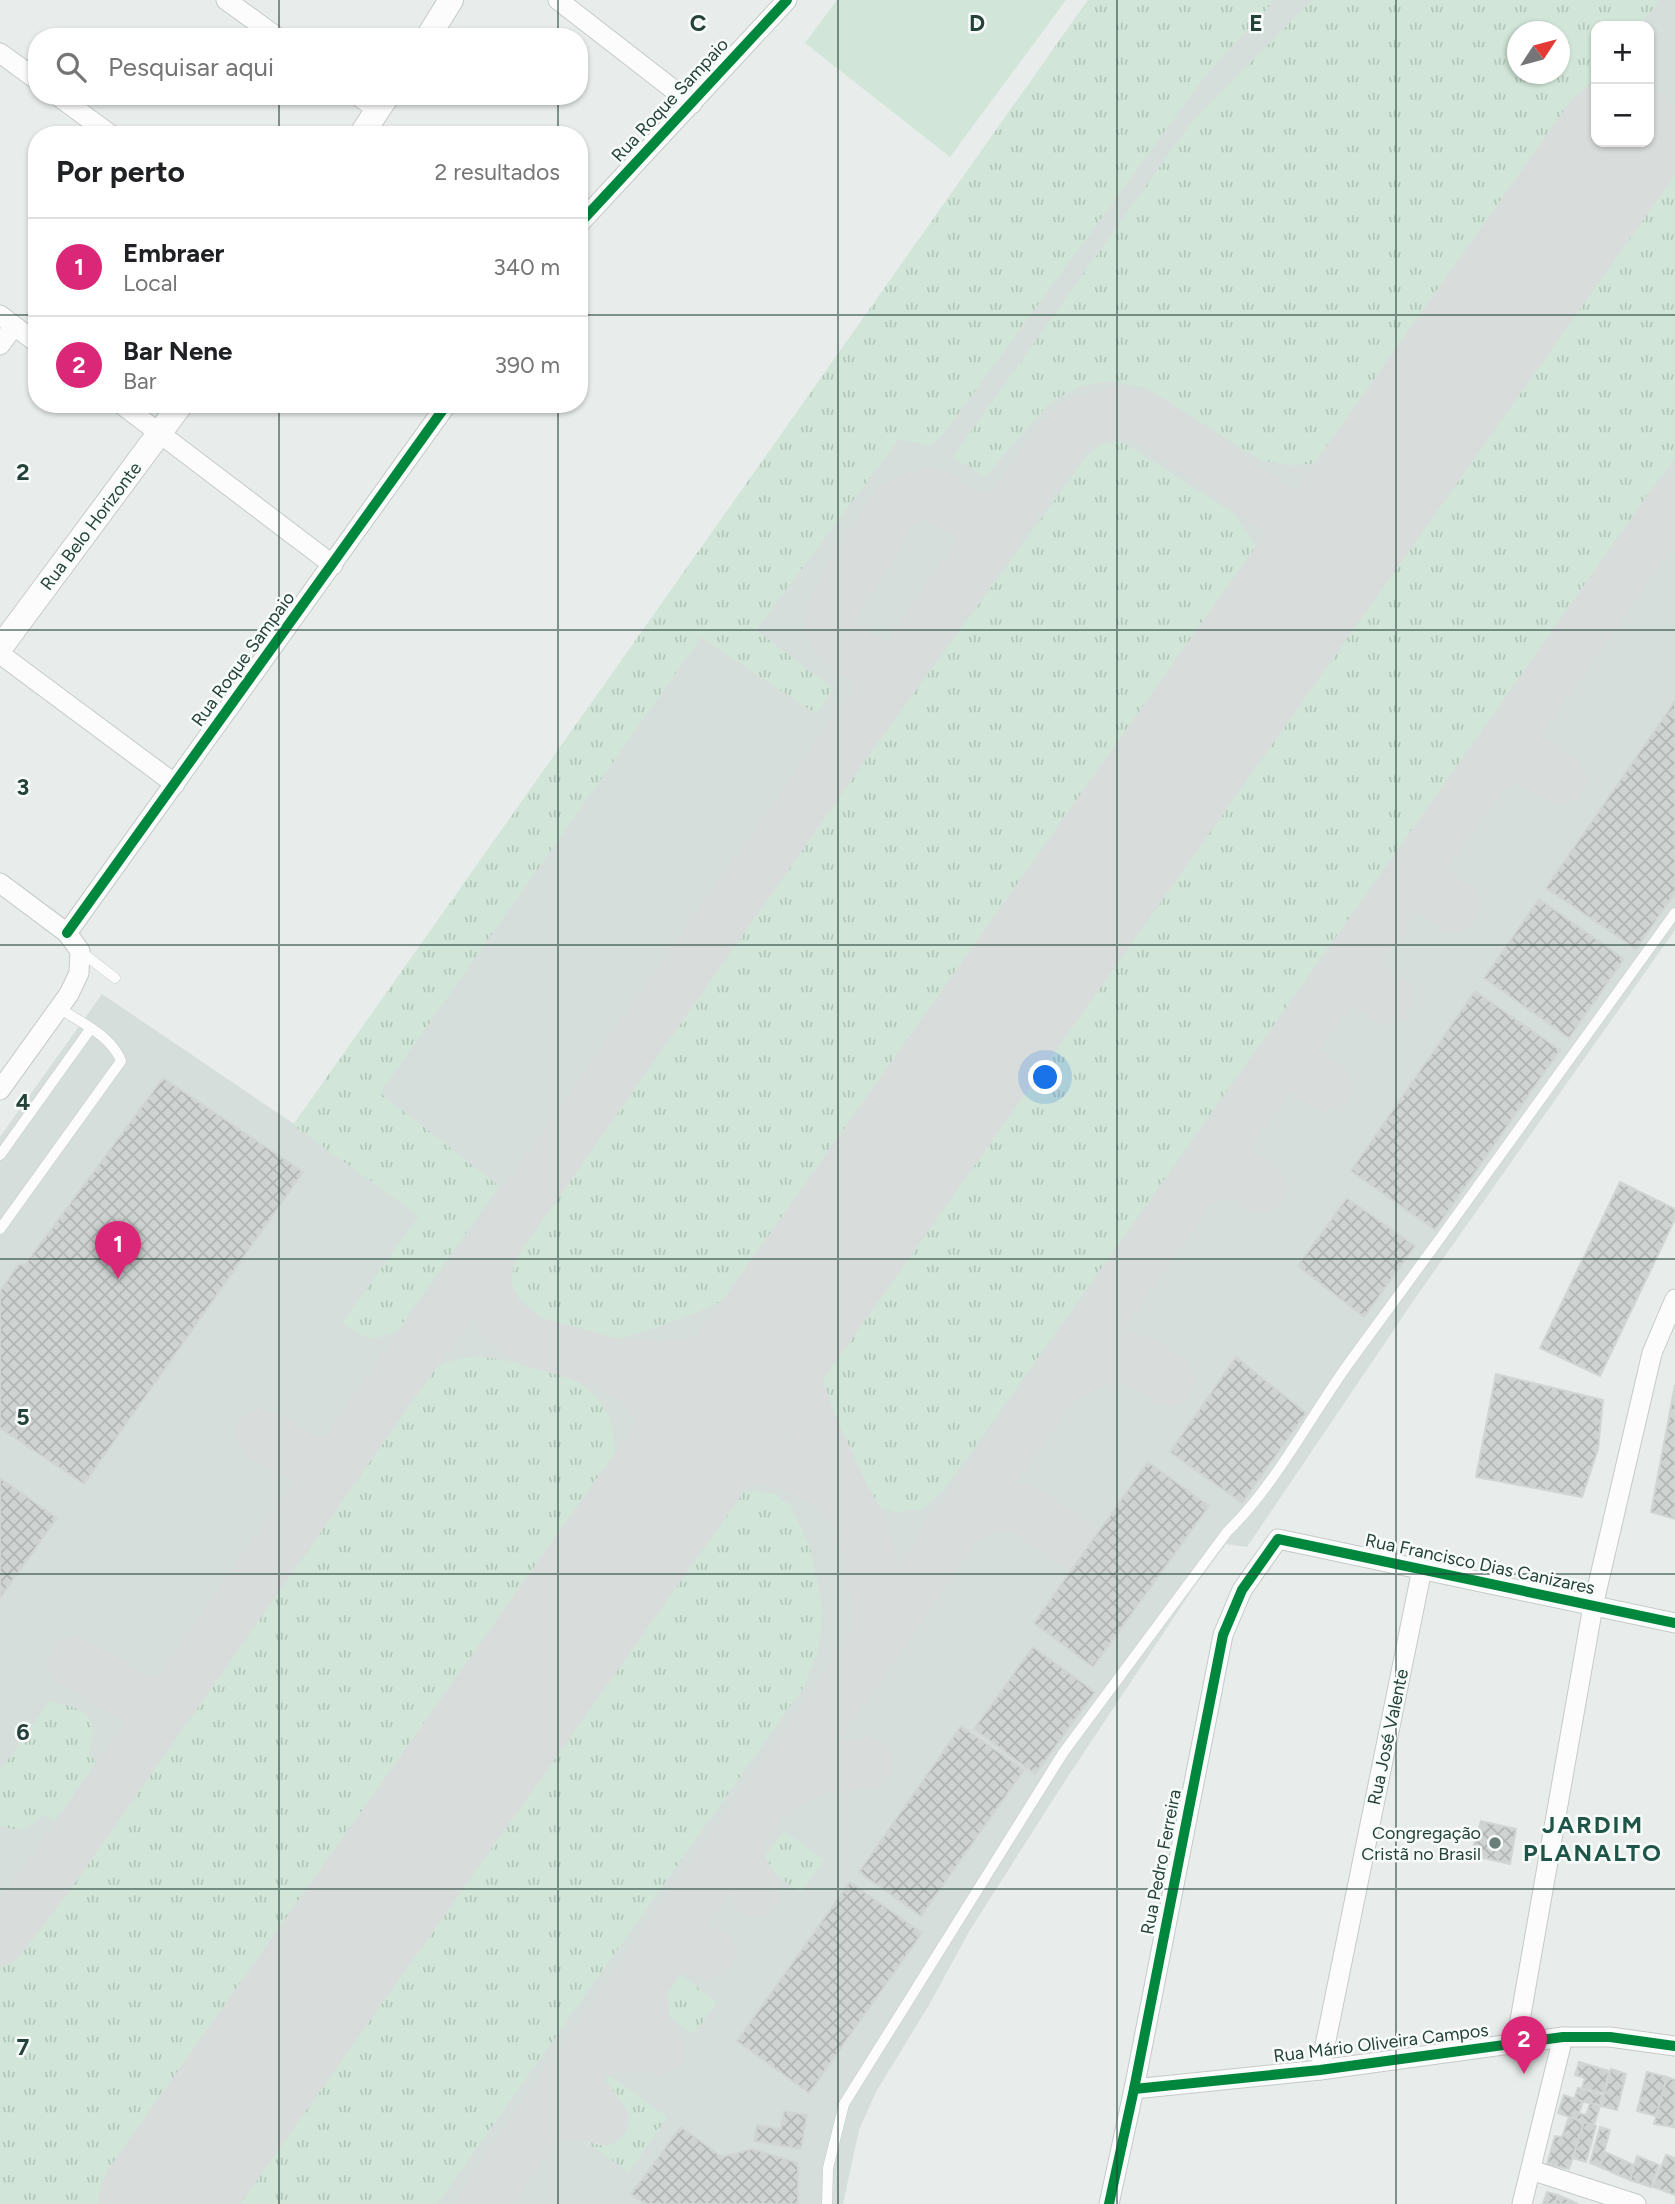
<!DOCTYPE html>
<html lang="pt">
<meta charset="utf-8">
<style>
body{margin:0;font-family:Figtree,sans-serif;background:#f2f2f2;color:#202124}
.controls{position:absolute;right:21px;top:21px;display:grid;overflow:hidden;border-radius:14px;box-shadow:0 2px 5px #0004}
.controls button{width:63px;height:63px;display:grid;place-items:center;padding:0;border:0;border-bottom:2px solid #e0e0e0;background:#fff;color:#202124;font:35px sans-serif}
.compass{position:absolute;left:1507px;top:21px;width:63px;height:63px;border-radius:50%;background:#fff;box-shadow:0 2px 5px #0004;rotate:54deg}
.you{position:absolute;left:1046px;top:1078px;width:24px;height:24px;margin:-18px;border:5px solid #fff;border-radius:50%;background:#1a73e8;box-shadow:0 0 0 10px #1a73e833}
.badge{display:grid;place-items:center;width:46px;height:46px;border-radius:50%;background:#db2777;color:#fff;font-size:23px;font-weight:700}
.pin{position:absolute;translate:-50% -58px;filter:drop-shadow(0 2px 4px #0008)}
.pin::after{content:'';position:absolute;top:37px;width:24px;height:21px;background:inherit;clip-path:polygon(0 0,100% 0,50% 100%)}
.list{margin:0;padding:0;list-style:none}
h2{display:flex;justify-content:space-between;align-items:center;height:91px;margin:0;padding:0 28px;font-size:30px}
h2 small{font-size:23px;font-weight:400;color:#757577}
.list li{display:grid;grid-template-columns:46px 1fr auto;gap:21px;align-items:center;box-sizing:border-box;height:98px;padding:0 28px;border-top:2px solid #e0e0e0}
.list b{display:block;font-size:26px;white-space:nowrap}
.list p{margin:0;font-size:23px;white-space:nowrap;color:#757577}
.list em{font-size:23px;font-style:normal;color:#757577}
.icon{flex:none;width:38px;height:38px;fill:none;stroke:currentColor;stroke-width:2;stroke-linecap:round;stroke-linejoin:round}
.map{position:relative;flex:none;width:1675px;height:2204px;overflow:hidden}
.search{position:absolute;background:#fff;box-shadow:0 2px 5px #0004;left:28px;top:28px;width:560px;height:77px;display:flex;align-items:center;gap:18px;box-sizing:border-box;padding:0 24px;border-radius:28px;color:#757577;font-size:26px}
.panel{position:absolute;background:#fff;box-shadow:0 2px 5px #0004;left:28px;top:126px;width:560px;height:287px;border-radius:28px}
.map>svg:first-child{display:block}
.built{fill:#d6dedb;fill-rule:evenodd}
.grass{fill:url(#grass-tufts);fill-rule:evenodd}
.garden{fill:#d1e6d8}
.lines{fill:none;stroke-linecap:round;stroke-linejoin:round}
.taxiway{stroke:#d8dddc;stroke-width:51}
.runway{stroke:#d8dddc;stroke-width:128}
.building{fill:url(#building-cross-hatch);stroke:#d1d6d4;stroke-width:2}
.service-casing{stroke:#c5cac8;stroke-width:11}
.minor-casing{stroke:#c5cac8;stroke-width:21}
.tertiary-casing{stroke:#c5cac8;stroke-width:26}
.service{stroke:#fcfcfc;stroke-width:10}
.minor{stroke:#fcfcfc;stroke-width:19}
.tertiary{stroke:#fcfcfc;stroke-width:24}
.cycleway-casing{stroke:#f7fbf9;stroke-width:15}
.cycleway{stroke:#00873e;stroke-width:10}
.grid{fill:none;stroke:#24423a;stroke-width:2;stroke-opacity:0.55}
.poi-dot{fill:#697e78;stroke:#f7fbf9;stroke-width:2.5}
.labels{text-anchor:middle;dominant-baseline:central;stroke-width:5;stroke-linejoin:round;paint-order:stroke}
.street-label{font-size:18px;fill:#24423a;stroke:#f7fbf9}
.poi-label{font-size:18px;fill:#24423a;stroke:#f7fbf9;text-anchor:end}
.district-label{font-size:24px;font-weight:bold;letter-spacing:2px;fill:#1f5548;stroke:#f7fbf9}
.grid-label{font-size:23px;text-anchor:middle;font-weight:bold;fill:#24423a;stroke:#f7fbf9;stroke-width:5;stroke-linejoin:round;paint-order:stroke}
</style>
<div class="map">
<svg width="1675" height="2204" viewBox="0 0 1675 2204">
<defs>
<pattern id="grass-tufts" width="24" height="20" patternUnits="userSpaceOnUse" patternTransform="scale(1.75)"><rect width="24" height="20" fill="#d1e6d8"/><path d="M3 7l-1-3M5 7V3M7 7l1-3M15 17l-1-3M17 17v-4M19 17l1-3" fill="none" stroke="#b3c6ba"/></pattern>
<pattern id="building-cross-hatch" width="8" height="8" patternUnits="userSpaceOnUse" patternTransform="scale(1.75)"><rect width="8" height="8" fill="#cfd4d2"/><path d="M0 0l8 8M0 8l8-8" fill="none" stroke="#b2b7b5"/></pattern>
</defs>
<rect width="100%" height="100%" fill="#e8edeb"/>
<path class="built" d="M1088 0H1675V930L1416 1297 1247 1547 1226 1544 1194 1587 1063 1784 970 1930 929 2005 876 2092 859 2130 843 2204H0V1137L102 994 294 1124ZM1596 26H1649V142H1596ZM1518 32H1560V74H1518Z"/>
<g class="grass">
<path d="M1088 0H1275L1209 71 942 436 931 446 899 439 756 630 833 689 816 714 701 637 380 1093 499 1186 397 1331C370 1343 365 1337 342 1323L419 1216 293 1125Z"/>
<path d="M1312 0H1659L1640 26H1596V88L1329 463 1295 465 1263 461 1146 388 1112 381 1081 386 1049 403 985 477 953 457 1191 123ZM1518 32H1560V74H1518Z"/>
<polygon points="1675,121 1675,458 959,1469 939,1495 922,1509 896,1512 870,1505 850,1484 812,1398 808,1375 816,1345 831,1318"/>
<polygon points="1121,441 1234,514 1255,546 1255,568 769,1264 748,1287 710,1307 656,1328 608,1341 569,1340 525,1325 506,1305 498,1280 503,1257 1087,456 1101,445"/>
<path d="M476 1356C526 1364 597 1368 612 1428 616 1443 615 1462 616 1477L103 2204H0V1969L408 1393C431 1366 441 1362 476 1356Z"/>
<polygon points="742,1491 773,1493 791,1506 811,1551 823,1612 817,1654 803,1688 437,2204 203,2204 687,1519 710,1499"/>
<path d="M49 1702C83 1707 102 1714 88 1753L96 1762 55 1821 45 1815C27 1828 22 1834 0 1825V1771Z"/>
<polygon points="784,1831 824,1860 801,1893 760,1863"/>
<polygon points="680,1975 717,2002 694,2034 658,2009"/>
<polygon points="610,2076 667,2117 629,2172 569,2130"/>
</g>
<polygon class="garden" points="837,0 1066,0 950,157 805,43"/>
<g class="lines">
<g class="taxiway">
<polyline points="1300,526 1311,546 1311,579"/>
<polyline points="877,699 876,677 867,662 837,638 830,624 834,606 894,509 913,497 932,494 969,514 987,521 1001,522"/>
<path d="M1484 772C1517 751 1531 758 1561 779"/>
<path d="M1400 891C1426 882 1434 891 1454 907"/>
<path d="M1336 982C1358 976 1370 987 1388 999"/>
<path d="M1272 1073C1295 1060 1307 1073 1326 1085"/>
<path d="M1194 1185C1223 1170 1233 1168 1261 1187"/>
<path d="M490 1251 485 1286 498 1314 527 1340 609 1363 641 1385 664 1417 670 1448 669 1478 629 1543C649 1519 676 1481 705 1468 714 1464 743 1458 753 1458 761 1458 771 1462 779 1463 803 1468 833 1482 848 1503 874 1540 878 1600 876 1643"/>
<polyline points="609,1363 664,1368 696,1363 736,1349 773,1328 804,1296 795,1329 793,1369 811,1424 847,1502"/>
<path d="M1053 1387C1079 1366 1112 1349 1146 1364 1154 1368 1162 1375 1169 1381"/>
<polyline points="262,1435 316,1463 339,1463"/>
<path d="M950 1528C960 1522 969 1515 979 1510 1013 1494 1045 1523 1072 1542"/>
<polyline points="73,1663 146,1703 174,1698"/>
<polyline points="772,1795 800,1777 825,1767 867,1763"/>
<polyline points="739,1838 739,1861 755,1891"/>
<path d="M0 1940 44 1883 404 1369 490 1251 1060 439 1081 421 1119 412 1152 421 1300 526C1322 530 1336 527 1355 516"/>
<path d="M587 2056C616 2042 629 2043 660 2049L649 2035 643 2015 642 1990 649 1966 672 1950 691 1948 710 1953"/>
<polyline points="542,2118 580,2112 603,2120 581,2090 578,2067"/>
<polyline points="482,2204 697,1895 876,1643 1051,1388 1675,500"/>
</g>
<polyline class="runway" points="162,2204 1620,142"/>
</g>
<g class="building">
<polygon points="1675,701 1675,893 1636,949 1546,888"/>
<polygon points="1539,899 1624,959 1569,1038 1484,978"/>
<polygon points="1475,991 1560,1050 1435,1230 1351,1171"/>
<polygon points="163,1078 303,1172 84,1484 0,1428 0,1291 19,1264 24,1266"/>
<polygon points="1620,1182 1675,1209 1675,1219 1600,1376 1540,1348"/>
<polygon points="1347,1198 1415,1246 1364,1317 1298,1266"/>
<polygon points="1236,1357 1306,1413 1242,1503 1170,1452"/>
<polygon points="1496,1374 1603,1400 1598,1449 1582,1497 1476,1477"/>
<polygon points="1675,1385 1675,1519 1651,1512"/>
<polygon points="1148,1462 1209,1506 1093,1667 1034,1623"/>
<polygon points="0,1478 57,1518 0,1598"/>
<polygon points="1033,1647 1095,1692 1035,1774 974,1729"/>
<polygon points="961,1726 1024,1770 921,1916 859,1872"/>
<polygon points="1481,1821 1516,1829 1510,1864 1471,1855"/>
<polygon points="850,1882 922,1933 809,2093 737,2041"/>
<polygon points="1579,2062 1609,2071 1604,2093 1582,2088 1585,2078 1575,2075"/>
<polygon points="1611,2069 1626,2074 1617,2110 1601,2106"/>
<polygon points="1647,2072 1667,2077 1656,2116 1637,2111"/>
<polygon points="1667,2077 1675,2080 1674,2127 1654,2124"/>
<polygon points="1578,2088 1602,2095 1600,2106 1574,2099"/>
<polygon points="1564,2095 1583,2102 1579,2113 1586,2115 1590,2103 1600,2106 1594,2125 1558,2113"/>
<polygon points="784,2111 807,2115 801,2149 754,2141 757,2125 781,2129"/>
<polygon points="1569,2117 1584,2122 1569,2169 1547,2164 1555,2136 1562,2137"/>
<polygon points="1584,2122 1596,2126 1586,2162 1573,2158"/>
<polygon points="681,2127 722,2157 752,2149 798,2163 798,2204 645,2204 631,2194"/>
<polygon points="1600,2127 1610,2130 1600,2167 1590,2163"/>
<polygon points="1605,2152 1634,2165 1630,2180 1600,2167"/>
<polygon points="1666,2155 1675,2158 1675,2195 1653,2187"/>
<polygon points="1637,2156 1659,2165 1651,2187 1630,2180"/>
<polygon points="1547,2192 1558,2195 1555,2204 1543,2204"/>
<polygon points="1558,2195 1578,2204 1555,2204"/>
</g>
<g class="lines">
<defs>
<g id="service">
<polyline points="80,951 115,978"/>
<polyline points="0,1155 91,1028"/>
<path d="M0 1229 121 1061C112 1036 80 1022 59 1008"/>
<path d="M827 2204 828 2168 844 2104 1063 1753 1227 1532C1279 1481 1311 1414 1354 1356 1462 1209 1569 1061 1675 913"/>
</g>
<g id="minor">
<polyline points="226,0 277,37"/>
<polyline points="558,0 692,104"/>
<polyline points="0,53 37,80"/>
<polyline points="58,96 111,135"/>
<polyline points="358,96 378,110"/>
<polyline points="579,224 787,0"/>
<polyline points="0,315 37,343"/>
<polyline points="0,345 14,326"/>
<polyline points="121,404 333,565"/>
<polyline points="0,654 175,784"/>
<polyline points="0,883 67,933 80,951 79,973 69,994 0,1090"/>
<polyline points="67,933 447,404"/>
<polyline points="1516,2043 1593,1606 1652,1353 1675,1299"/>
<polyline points="1320,2070 1422,1569"/>
<polyline points="1134,2089 1320,2070 1563,2037 1610,2037 1675,2046"/>
<polyline points="1531,2170 1636,2204"/>
<polyline points="1109,2204 1134,2089 1223,1635 1242,1590 1278,1539 1675,1623"/>
<polyline points="1522,2204 1563,2037"/>
</g>
<g id="tertiary">
<polyline points="428,37 451,0"/>
<polyline points="361,135 387,96"/>
<polyline points="0,648 181,404"/>
</g>
</defs>
<use href="#service" class="service-casing"/>
<use href="#minor" class="minor-casing"/>
<use href="#tertiary" class="tertiary-casing"/>
<use href="#service" class="service"/>
<use href="#minor" class="minor"/>
<use href="#tertiary" class="tertiary"/>
<defs>
<g id="cycleway">
<polyline points="579,224 787,0"/>
<polyline points="67,933 447,404"/>
<polyline points="1134,2089 1320,2070 1563,2037 1610,2037 1675,2046"/>
<polyline points="1109,2204 1134,2089 1223,1635 1242,1590 1278,1539 1675,1623"/>
</g>
</defs>
<use href="#cycleway" class="cycleway-casing"/>
<use href="#cycleway" class="cycleway"/>
</g>
<path class="grid" d="M279 0V37M558 0V37M838 0V2204M1117 0V2204M1396 0V2204M279 96V135M558 96V135M0 315H37M579 315H1675M279 404V2204M558 404V2204M0 630H1675M0 945H1675M0 1259H1675M0 1574H1675M0 1889H1675"/>
<circle class="poi-dot" cx="1495" cy="1843" r="7"/>
<g class="labels">
<g class="street-label">
<text transform="translate(670 100) rotate(-47)">Rua Roque Sampaio</text>
<text transform="translate(91 526) rotate(-53)">Rua Belo Horizonte</text>
<text transform="translate(243 659) rotate(-54)">Rua Roque Sampaio</text>
<text transform="translate(1480 1564) rotate(12)">Rua Francisco Dias Canizares</text>
<text transform="translate(1388 1737) rotate(-78)">Rua José Valente</text>
<text transform="translate(1161 1862) rotate(-79)">Rua Pedro Ferreira</text>
<text transform="translate(1381 2043) rotate(-7)">Rua Mário Oliveira Campos</text>
</g>
<g class="poi-label">
<text x="1481" y="1833">Congregação<tspan x="1481" dy="21">Cristã no Brasil</tspan></text>
</g>
<g class="district-label">
<text x="1593" y="1824">JARDIM<tspan x="1593" dy="28">PLANALTO</tspan></text>
</g>
</g>
<g class="grid-label">
<text x="698" y="31">C</text>
<text x="977" y="31">D</text>
<text x="1256" y="31">E</text>
<text x="23" y="480">2</text>
<text x="23" y="795">3</text>
<text x="23" y="1110">4</text>
<text x="23" y="1425">5</text>
<text x="23" y="1740">6</text>
<text x="23" y="2055">7</text>
</g>
</svg>
<div class="controls">
<button>+</button>
<button>−</button>
</div>
<svg class="compass" viewBox="-18 -18 36 36"><path d="M0-13l5 13h-10z" fill="#e53935"/><path d="M0 13l5-13h-10z" fill="#757577"/></svg>
<div class="you"></div>
<div class="pin badge" style="left:118px;top:1279px">1</div>
<div class="pin badge" style="left:1524px;top:2074px">2</div>
<div class="search"><svg class="icon" aria-label="search" viewBox="0 0 24 24"><circle cx="10" cy="10" r="6"/><path d="M15 15l6 6"/></svg>Pesquisar aqui</div>
<section class="panel">
<h2>Por perto<small>2 resultados</small></h2>
<ul class="list">
<li><span class="badge">1</span><div><b>Embraer</b><p>Local</p></div><em>340 m</em></li>
<li><span class="badge">2</span><div><b>Bar Nene</b><p>Bar</p></div><em>390 m</em></li>
</ul>
</section>
</div>
